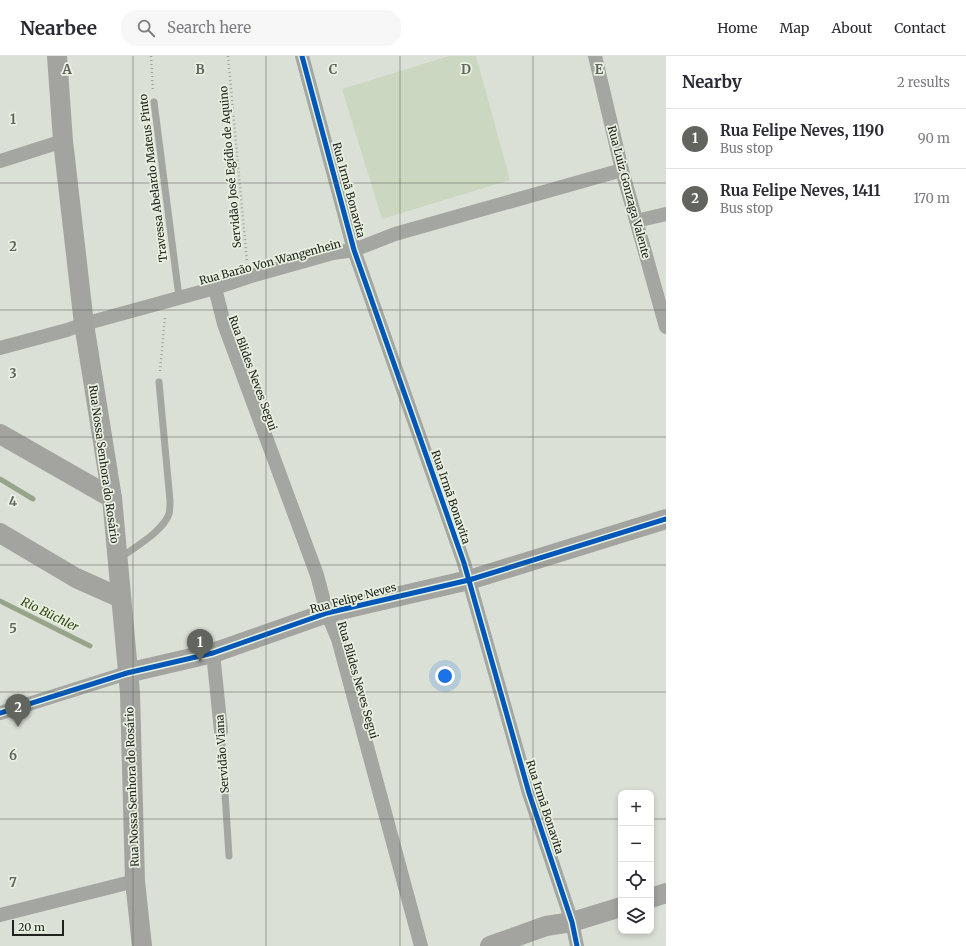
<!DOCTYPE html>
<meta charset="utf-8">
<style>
body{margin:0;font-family:Merriweather,serif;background:#f7f7f7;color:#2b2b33}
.controls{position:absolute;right:12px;bottom:12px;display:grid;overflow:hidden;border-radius:8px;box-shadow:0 2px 6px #0003}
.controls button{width:36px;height:36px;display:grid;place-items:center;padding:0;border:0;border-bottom:1px solid #e1e1e2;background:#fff;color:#2b2b33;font:20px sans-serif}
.scale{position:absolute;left:12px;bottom:10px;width:52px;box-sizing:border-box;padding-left:4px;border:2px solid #20231d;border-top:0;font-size:11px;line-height:14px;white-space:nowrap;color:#20231d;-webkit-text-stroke:3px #e8f1e0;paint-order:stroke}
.you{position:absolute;left:445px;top:620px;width:14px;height:14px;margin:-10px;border:3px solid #fff;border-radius:50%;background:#1a73e8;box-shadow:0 0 0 6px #1a73e833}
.badge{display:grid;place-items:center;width:26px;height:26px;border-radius:50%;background:#61655e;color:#fff;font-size:13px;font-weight:700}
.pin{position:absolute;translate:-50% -33px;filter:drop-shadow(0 1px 2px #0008)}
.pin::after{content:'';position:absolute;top:21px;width:14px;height:12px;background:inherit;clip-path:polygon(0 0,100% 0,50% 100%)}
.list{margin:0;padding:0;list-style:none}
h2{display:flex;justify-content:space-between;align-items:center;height:52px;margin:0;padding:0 16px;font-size:17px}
h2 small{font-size:13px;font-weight:400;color:#7c7c81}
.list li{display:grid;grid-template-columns:26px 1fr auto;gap:12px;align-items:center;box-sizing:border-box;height:60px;padding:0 16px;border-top:1px solid #e1e1e2}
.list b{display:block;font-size:15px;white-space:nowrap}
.list p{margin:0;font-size:13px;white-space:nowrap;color:#7c7c81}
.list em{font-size:13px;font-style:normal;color:#7c7c81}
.icon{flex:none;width:22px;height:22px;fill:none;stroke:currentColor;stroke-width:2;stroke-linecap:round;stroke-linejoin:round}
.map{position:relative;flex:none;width:666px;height:890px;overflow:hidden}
header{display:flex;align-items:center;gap:24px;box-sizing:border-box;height:56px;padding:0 20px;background:#fff;border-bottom:1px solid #e1e1e2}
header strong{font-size:19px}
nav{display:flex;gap:22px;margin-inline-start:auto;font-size:14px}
.search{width:280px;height:36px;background:#f7f7f7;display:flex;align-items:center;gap:10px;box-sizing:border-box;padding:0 14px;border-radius:16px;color:#7c7c81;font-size:15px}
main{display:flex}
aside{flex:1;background:#fff}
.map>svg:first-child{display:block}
.green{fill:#cbd7c0}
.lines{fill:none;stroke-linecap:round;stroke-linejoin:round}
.stream{stroke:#96a48a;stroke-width:5}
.path{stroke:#a1a49f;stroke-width:2.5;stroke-dasharray:1 3;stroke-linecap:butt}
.lane{stroke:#a4a6a1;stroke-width:7}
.street{stroke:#a4a6a1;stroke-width:14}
.secondary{stroke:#a3a4a0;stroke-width:20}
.cycleway-casing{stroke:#e8f1e0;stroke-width:8}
.cycleway{stroke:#0057b8;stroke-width:5}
.grid{fill:none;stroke:#61655e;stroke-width:1;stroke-opacity:0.55}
.labels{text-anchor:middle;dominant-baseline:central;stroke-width:3.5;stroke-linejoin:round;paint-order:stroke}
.street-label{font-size:11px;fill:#20231d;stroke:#e8f1e0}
.water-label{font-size:12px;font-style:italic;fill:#2e4511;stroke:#e8f1e0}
.grid-label{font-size:13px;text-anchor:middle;font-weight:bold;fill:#61655e;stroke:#e8f1e0;stroke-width:3.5;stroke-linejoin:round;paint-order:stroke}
</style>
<header>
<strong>Nearbee</strong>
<div class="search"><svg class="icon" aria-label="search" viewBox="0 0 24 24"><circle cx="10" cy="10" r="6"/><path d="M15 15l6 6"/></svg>Search here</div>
<nav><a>Home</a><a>Map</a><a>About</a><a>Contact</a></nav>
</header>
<main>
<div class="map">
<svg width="666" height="890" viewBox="0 0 666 890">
<rect width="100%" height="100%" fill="#dbe0d6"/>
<polygon class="green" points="449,0 476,0 510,124 382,163 342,33"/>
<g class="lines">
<g class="stream">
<polyline points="0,423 33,443"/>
<polyline points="0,545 90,590"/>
</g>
<g class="path">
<polyline points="151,0 153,36"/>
<polyline points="228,0 247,206"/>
<polyline points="160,315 165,261"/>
</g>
<g class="lane">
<polyline points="154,46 179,241"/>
<path d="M120 502C135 491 163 475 169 458 170 454 170 449 170 445L159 326"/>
<polyline points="221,675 229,800"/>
</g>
<g class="street">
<polyline points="302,0 354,194 464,507 529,737 572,866 577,890"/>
<polyline points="595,0 622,114 666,271"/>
<polyline points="0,105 63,85"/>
<polyline points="636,165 666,158"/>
<polyline points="215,232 224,268 317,519 327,557 338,583 421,890"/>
<polyline points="0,292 67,274 84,268 215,232 248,221 333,197 354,194 395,178 622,114"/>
<polyline points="213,597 221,675"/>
<polyline points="0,657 127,617"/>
<polyline points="0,859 135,825"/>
</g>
<g class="secondary">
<polyline points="57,0 63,85 84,268 112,442 130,637 135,825 142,890"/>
<polyline points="0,378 112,442"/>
<polyline points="0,477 76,522 121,542"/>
<polyline points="127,617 213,597 327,557 469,524 666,463"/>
<polyline points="651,842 666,837"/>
<polyline points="490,890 546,870 572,866 621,851"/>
</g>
<defs>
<g id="cycleway">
<polyline points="302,0 354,194 464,507 529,737 572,866 577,890"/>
<polyline points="0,657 127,617 213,597 327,557 469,524 666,463"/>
</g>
</defs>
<use href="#cycleway" class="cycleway-casing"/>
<use href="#cycleway" class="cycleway"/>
</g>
<path class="grid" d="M133 0V890M266 0V890M400 0V890M533 0V890M0 127H666M0 254H666M0 381H666M0 509H666M0 636H666M0 763H621M651 763H666"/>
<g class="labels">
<g class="street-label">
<text transform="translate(230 111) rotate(-95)">Servidão José Egídio de Aquino</text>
<text transform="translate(153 122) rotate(-97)">Travessa Abelardo Mateus Pinto</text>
<text transform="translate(349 134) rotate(75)">Rua Irmã Bonavita</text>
<text transform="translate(629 136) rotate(75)">Rua Luiz Gonzaga Valente</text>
<text transform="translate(270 206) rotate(-15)">Rua Barão Von Wangenhein</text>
<text transform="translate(253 317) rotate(70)">Rua Blides Neves Segui</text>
<text transform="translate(104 408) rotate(82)">Rua Nossa Senhora do Rosário</text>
<text transform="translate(451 441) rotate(71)">Rua Irmã Bonavita</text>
<text transform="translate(353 542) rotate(-15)">Rua Felipe Neves</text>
<text transform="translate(358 624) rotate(74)">Rua Blides Neves Segui</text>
<text transform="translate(222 698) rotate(-94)">Servidão Viana</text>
<text transform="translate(132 731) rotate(-92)">Rua Nossa Senhora do Rosário</text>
<text transform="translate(545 751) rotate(72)">Rua Irmã Bonavita</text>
</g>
<g class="water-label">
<text transform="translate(50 558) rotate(26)">Rio Büchler</text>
</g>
</g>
<g class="grid-label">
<text x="67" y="18">A</text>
<text x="200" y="18">B</text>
<text x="333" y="18">C</text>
<text x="466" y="18">D</text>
<text x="599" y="18">E</text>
<text x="13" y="68">1</text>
<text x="13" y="195">2</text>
<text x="13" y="322">3</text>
<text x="13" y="450">4</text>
<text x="13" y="577">5</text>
<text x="13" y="704">6</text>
<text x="13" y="831">7</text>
</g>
</svg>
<div class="controls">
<button>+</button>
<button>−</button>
<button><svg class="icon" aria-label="locate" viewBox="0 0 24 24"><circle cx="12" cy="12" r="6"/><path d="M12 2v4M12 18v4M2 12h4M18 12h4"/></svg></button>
<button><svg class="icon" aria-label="layers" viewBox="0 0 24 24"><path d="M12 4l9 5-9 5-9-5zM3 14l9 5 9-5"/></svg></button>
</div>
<div class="scale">20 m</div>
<div class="you"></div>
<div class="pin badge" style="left:200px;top:606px">1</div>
<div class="pin badge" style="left:18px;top:671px">2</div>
</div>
<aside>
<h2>Nearby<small>2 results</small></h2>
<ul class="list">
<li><span class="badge">1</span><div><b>Rua Felipe Neves, 1190</b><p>Bus stop</p></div><em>90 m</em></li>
<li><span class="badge">2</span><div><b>Rua Felipe Neves, 1411</b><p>Bus stop</p></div><em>170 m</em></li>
</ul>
</aside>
</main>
